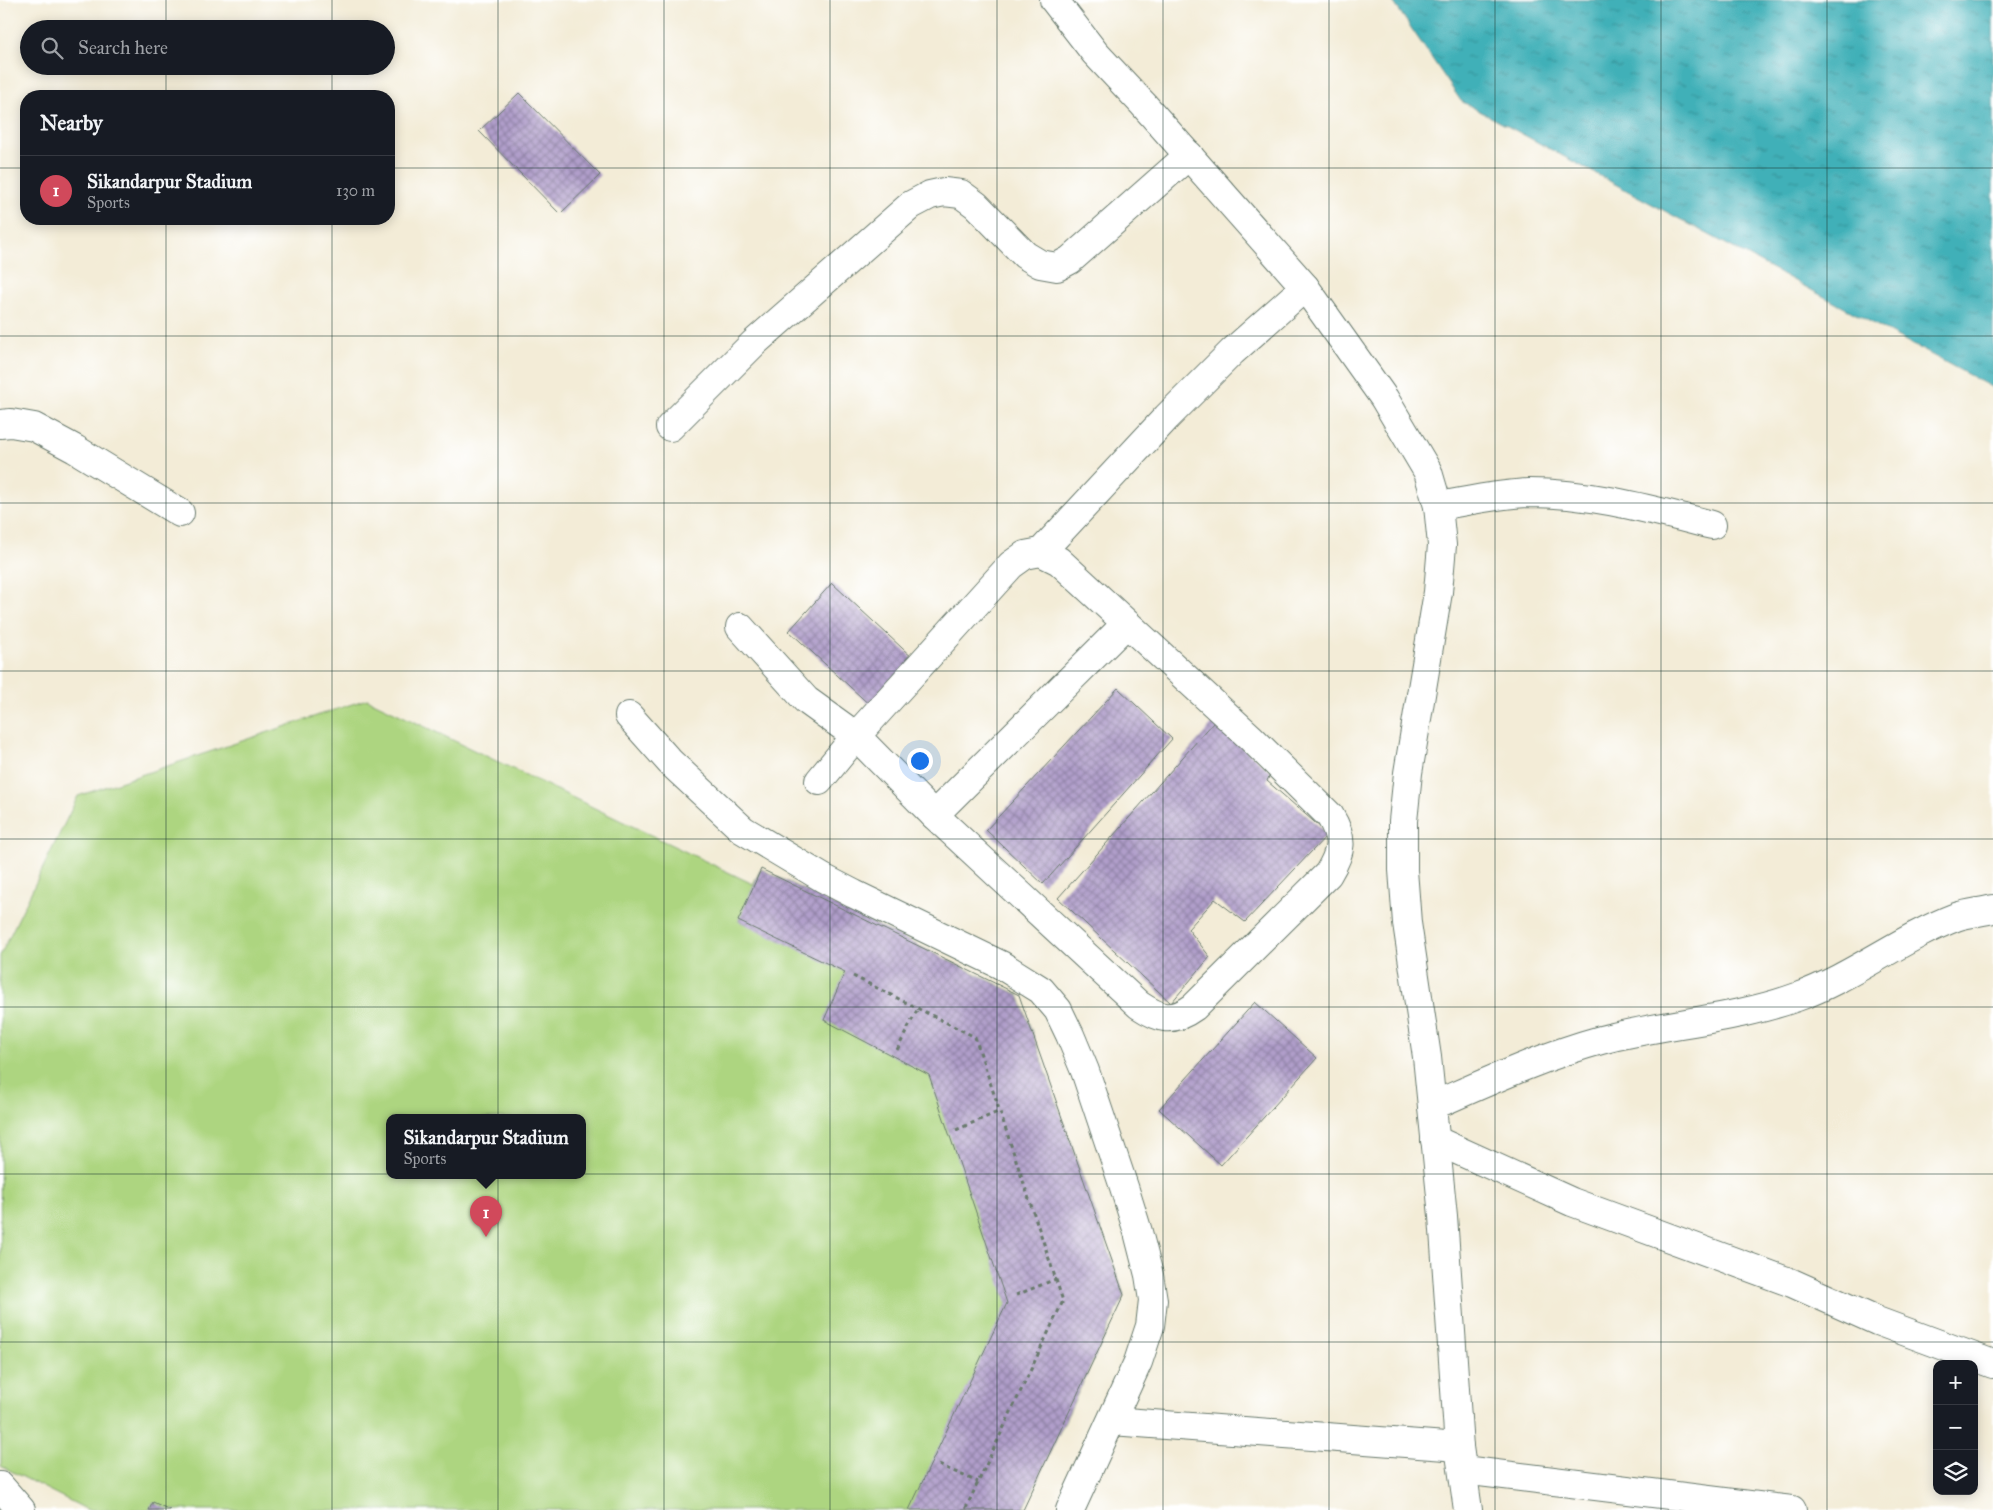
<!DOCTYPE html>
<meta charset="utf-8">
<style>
body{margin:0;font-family:"IM FELL Great Primer",serif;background:#20242c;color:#f1f3f6}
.controls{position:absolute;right:15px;bottom:15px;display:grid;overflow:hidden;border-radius:10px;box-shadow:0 2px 12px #0003}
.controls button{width:45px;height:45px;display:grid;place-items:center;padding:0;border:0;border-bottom:1px solid #363941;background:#171b24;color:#f1f3f6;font:25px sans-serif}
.you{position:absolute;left:919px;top:760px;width:18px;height:18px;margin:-12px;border:4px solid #fff;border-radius:50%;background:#1a73e8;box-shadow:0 0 0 8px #1a73e833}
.badge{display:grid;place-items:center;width:32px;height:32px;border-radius:50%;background:#d1495b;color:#fff;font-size:16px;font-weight:700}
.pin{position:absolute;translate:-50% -41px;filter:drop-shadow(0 1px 2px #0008)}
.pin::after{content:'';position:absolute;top:26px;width:18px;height:15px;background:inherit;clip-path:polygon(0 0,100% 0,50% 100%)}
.popup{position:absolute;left:386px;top:1114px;width:200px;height:65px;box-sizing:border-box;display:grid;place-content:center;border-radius:10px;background:#171b24;filter:drop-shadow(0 1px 4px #0005);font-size:16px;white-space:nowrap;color:#9ea1a6}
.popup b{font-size:19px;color:#f1f3f6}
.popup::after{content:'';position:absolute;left:50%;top:100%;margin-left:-10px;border:10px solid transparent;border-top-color:#171b24}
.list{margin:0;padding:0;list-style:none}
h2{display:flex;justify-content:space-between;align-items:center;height:65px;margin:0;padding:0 20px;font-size:21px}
h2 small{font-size:16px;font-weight:400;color:#9ea1a6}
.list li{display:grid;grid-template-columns:32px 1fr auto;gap:15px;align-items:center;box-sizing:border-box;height:70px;padding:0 20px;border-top:1px solid #363941}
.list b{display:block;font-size:19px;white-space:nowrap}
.list p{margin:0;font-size:16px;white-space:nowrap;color:#9ea1a6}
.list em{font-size:16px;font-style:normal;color:#9ea1a6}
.icon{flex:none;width:28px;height:28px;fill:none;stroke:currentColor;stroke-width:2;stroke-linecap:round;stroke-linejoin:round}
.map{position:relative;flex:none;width:1993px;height:1510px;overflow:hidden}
.search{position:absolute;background:#171b24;box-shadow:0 2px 12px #0003;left:20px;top:20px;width:375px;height:55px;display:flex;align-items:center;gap:12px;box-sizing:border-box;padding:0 18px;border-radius:28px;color:#9ea1a6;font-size:19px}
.panel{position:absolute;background:#171b24;box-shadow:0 2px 12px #0003;left:20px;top:90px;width:375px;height:135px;border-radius:20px}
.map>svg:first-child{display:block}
.park{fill:#add580;stroke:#66895a;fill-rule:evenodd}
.water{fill:url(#water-ripples);stroke:#307676}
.building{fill:url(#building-cross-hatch)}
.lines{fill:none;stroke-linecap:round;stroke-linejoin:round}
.minor-casing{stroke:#697a6d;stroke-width:30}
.path{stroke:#697a6d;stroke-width:3;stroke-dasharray:4 4;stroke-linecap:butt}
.minor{stroke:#fff;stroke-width:28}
.grid{fill:none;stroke:#1f3d34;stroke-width:1;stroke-opacity:0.55}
</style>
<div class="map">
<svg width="1993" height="1510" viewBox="0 0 1993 1510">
<defs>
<pattern id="water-ripples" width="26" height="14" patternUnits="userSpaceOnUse" patternTransform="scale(1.25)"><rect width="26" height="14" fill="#40b0b8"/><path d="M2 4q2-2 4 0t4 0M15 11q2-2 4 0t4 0" fill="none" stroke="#359096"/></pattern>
<pattern id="building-cross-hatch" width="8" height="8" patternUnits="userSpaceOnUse" patternTransform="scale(1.25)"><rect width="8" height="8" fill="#b09eca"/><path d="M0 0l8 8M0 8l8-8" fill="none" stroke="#8f82a5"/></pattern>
</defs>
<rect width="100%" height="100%" fill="#fff"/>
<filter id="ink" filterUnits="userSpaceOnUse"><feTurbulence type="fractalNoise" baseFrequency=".02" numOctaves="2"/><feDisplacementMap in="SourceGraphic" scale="10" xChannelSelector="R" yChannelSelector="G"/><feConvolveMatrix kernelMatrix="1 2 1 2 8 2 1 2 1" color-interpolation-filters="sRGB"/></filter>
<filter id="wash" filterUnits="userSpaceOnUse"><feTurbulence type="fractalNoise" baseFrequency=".0096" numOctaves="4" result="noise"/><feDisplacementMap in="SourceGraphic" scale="20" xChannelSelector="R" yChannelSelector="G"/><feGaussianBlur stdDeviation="1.12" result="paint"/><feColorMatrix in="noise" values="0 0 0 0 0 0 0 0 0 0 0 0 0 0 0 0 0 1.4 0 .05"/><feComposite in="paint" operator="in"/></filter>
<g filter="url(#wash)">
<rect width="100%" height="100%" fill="#f3ecd7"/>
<path class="park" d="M367 699 753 884 761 869 1019 995 1124 1295 1023 1510H88L1 1466 0 956 78 796ZM390 1118H582V1176H390Z"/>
<polygon class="water" points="1392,0 1993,0 1993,388 1461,101"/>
<g id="blocks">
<g class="building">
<polygon points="519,93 600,175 560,214 479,131"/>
<polygon points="832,583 916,661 873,708 789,631"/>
<polygon points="1118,688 1172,739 1043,884 986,830"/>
<polygon points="1214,722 1271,772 1267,781 1328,834 1245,922 1215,899 1188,929 1210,957 1171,1003 1058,898"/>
<polygon points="761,869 1019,995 1124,1295 1023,1510 909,1510 1007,1303 929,1075 824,1020 845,972 738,921"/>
<polygon points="1255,1002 1317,1058 1221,1165 1159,1109"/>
<polygon points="153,1502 170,1510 149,1510"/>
</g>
</g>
</g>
<g filter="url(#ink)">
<use href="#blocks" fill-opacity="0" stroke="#697a6d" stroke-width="1"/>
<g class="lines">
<defs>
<g id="minor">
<polyline points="1054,0 1095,53 1143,104 1305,287 1384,398 1428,472 1438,506 1442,545 1438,592 1408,773 1403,821 1403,870 1407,923 1427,1057 1443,1216 1459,1447 1468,1510"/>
<polyline points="0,424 11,423 34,427 75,449 180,513"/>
<polyline points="670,427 754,343 911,205 930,195 944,192 961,194 976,205 1025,255 1040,264 1057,267 1070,260 1189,155"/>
<path d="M1438 506C1468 501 1499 494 1529 493 1592 493 1652 510 1712 525"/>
<polyline points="1041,552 1167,417 1232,352 1305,287"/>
<path d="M740 627 806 700 856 736 934 815 1139 1005C1160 1019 1172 1023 1194 1007L1328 874C1342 851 1344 839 1330 816L1250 737 1059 561 1041 552 1025 555 1011 565 856 736 819 781"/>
<polyline points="629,716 670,762 743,830 823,878 854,894 1001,965 1041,990 1058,1010 1070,1035 1085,1071 1124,1187 1138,1232 1149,1275 1153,1300 1150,1326 1138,1362 1070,1510"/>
<polyline points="934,815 1126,624"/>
<path d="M1432 1106C1487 1082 1543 1056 1601 1040 1666 1023 1734 1020 1797 997 1853 977 1901 938 1956 917 1967 913 1981 912 1993 909"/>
<polyline points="1435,1140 1572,1202 1792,1283 1877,1321 1993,1364"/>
<polyline points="1112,1421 1459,1447"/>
<polyline points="1463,1470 1792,1510"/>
<polyline points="0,1486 21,1510"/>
</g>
</defs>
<use href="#minor" class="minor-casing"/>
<g class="path">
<polyline points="853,976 975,1037 1063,1301 965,1510"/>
<polyline points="897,1050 918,1008"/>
<polyline points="956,1130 1000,1111"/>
<polyline points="1016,1295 1056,1279"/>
<polyline points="939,1465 978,1482"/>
</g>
<use href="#minor" class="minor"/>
</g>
</g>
<path class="grid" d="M166 0V29M332 0V29M498 0V1510M664 0V1510M830 0V1510M997 0V1510M1163 0V1510M1329 0V1510M1495 0V1510M1661 0V1510M1827 0V1510M166 66V96M332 66V96M0 168H26M389 168H1993M166 219V1510M332 219V1510M0 336H1993M0 503H1993M0 671H1993M0 839H1993M0 1007H1993M0 1174H1993M0 1342H1993"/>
</svg>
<div class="controls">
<button>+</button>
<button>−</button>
<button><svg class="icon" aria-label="layers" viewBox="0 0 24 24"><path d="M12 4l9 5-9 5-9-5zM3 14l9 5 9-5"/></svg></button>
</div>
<div class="you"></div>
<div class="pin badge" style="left:486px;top:1237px">1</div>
<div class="popup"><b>Sikandarpur Stadium</b>Sports</div>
<div class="search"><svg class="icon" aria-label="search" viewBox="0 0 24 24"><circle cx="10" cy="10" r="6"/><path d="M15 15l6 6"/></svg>Search here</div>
<section class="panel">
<h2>Nearby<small></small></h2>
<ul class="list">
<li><span class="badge">1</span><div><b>Sikandarpur Stadium</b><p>Sports</p></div><em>130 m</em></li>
</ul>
</section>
</div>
